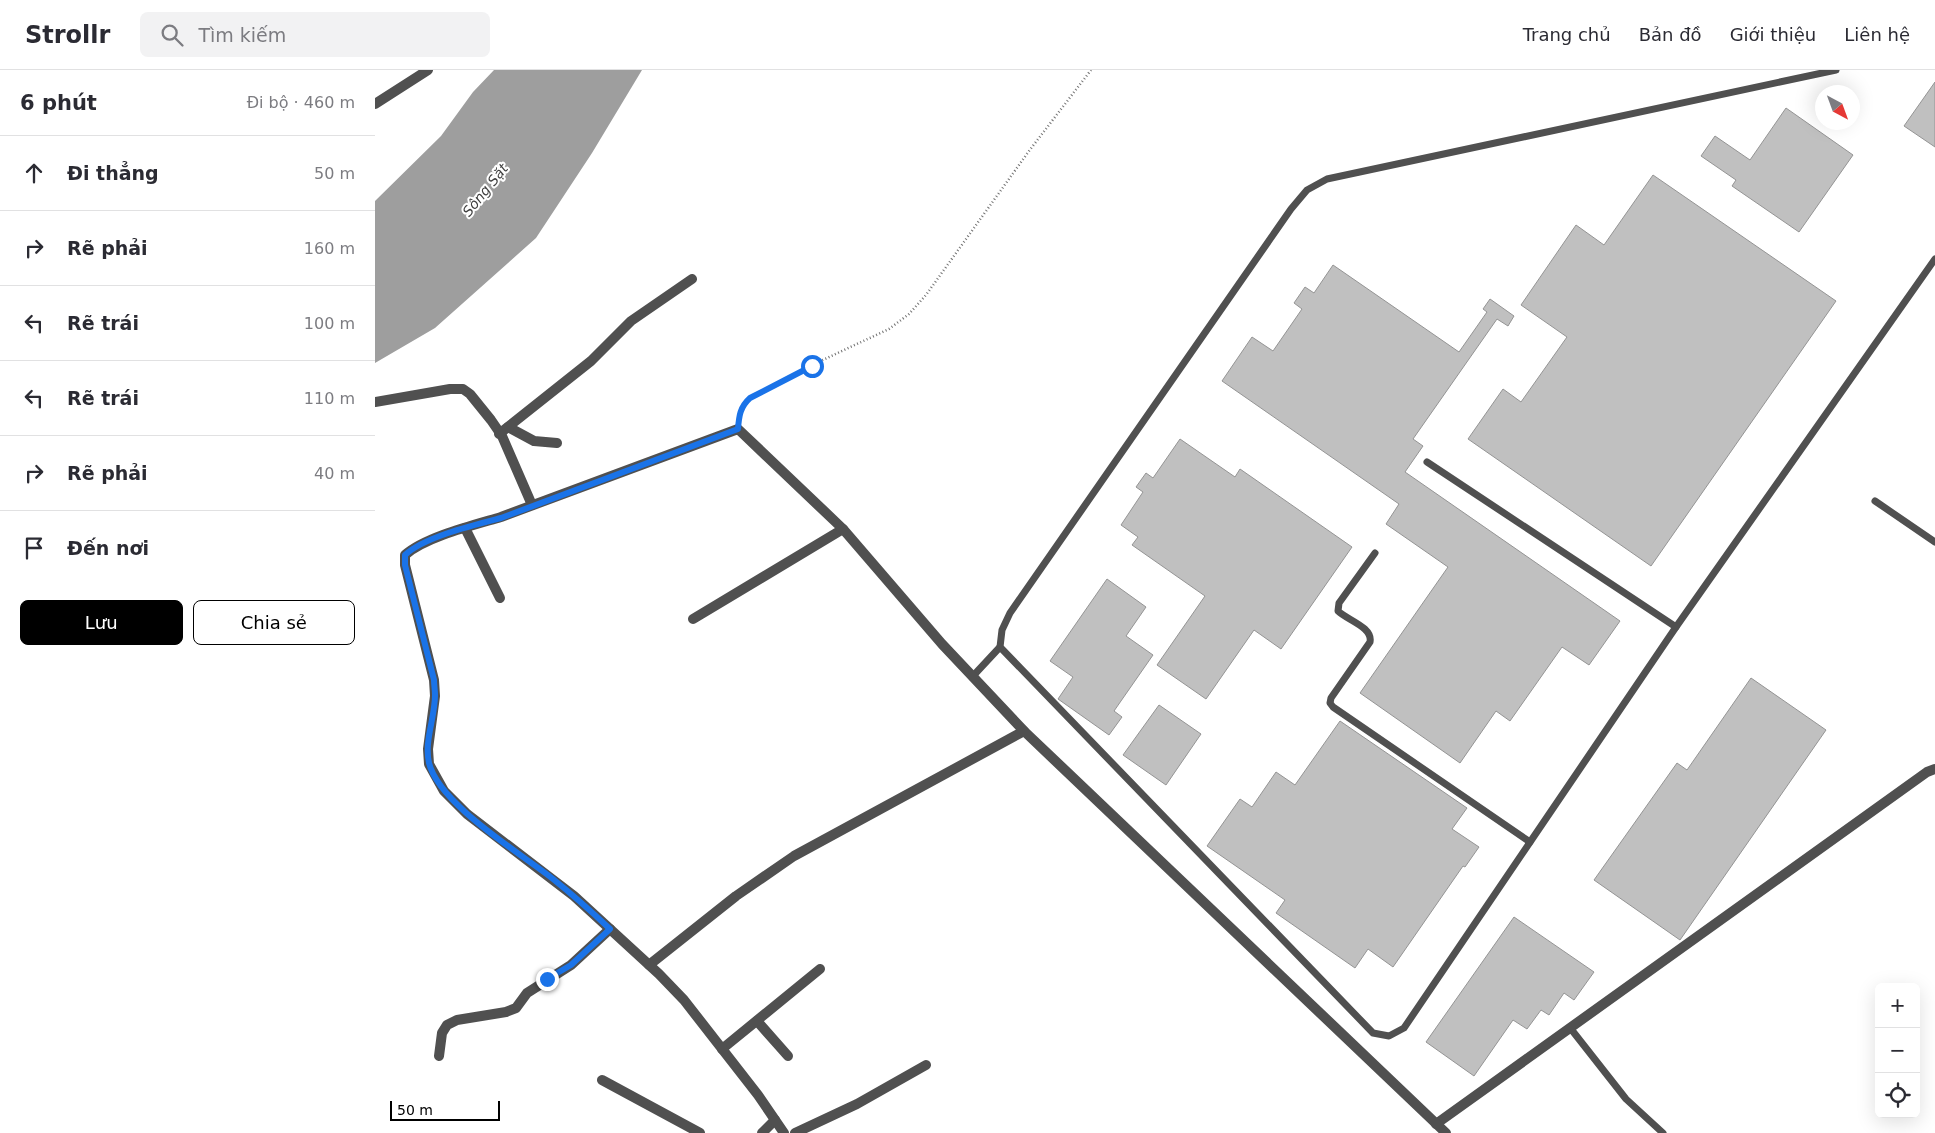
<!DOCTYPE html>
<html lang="vi">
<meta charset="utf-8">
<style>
body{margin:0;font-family:"DejaVu Sans",sans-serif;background:#f2f2f3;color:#2b2b33}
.controls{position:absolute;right:15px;bottom:15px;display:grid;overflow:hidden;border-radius:8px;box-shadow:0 5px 20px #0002}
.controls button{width:45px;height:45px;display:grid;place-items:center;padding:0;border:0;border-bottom:1px solid #e1e1e2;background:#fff;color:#2b2b33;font:25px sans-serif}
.compass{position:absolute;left:1440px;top:15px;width:45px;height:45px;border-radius:50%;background:#fff;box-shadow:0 5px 20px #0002;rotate:139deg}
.scale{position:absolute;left:15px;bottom:12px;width:110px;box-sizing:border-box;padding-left:5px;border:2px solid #000;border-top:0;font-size:14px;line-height:18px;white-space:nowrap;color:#000;-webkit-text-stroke:4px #fff;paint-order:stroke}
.stop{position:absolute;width:15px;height:15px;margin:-11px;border:4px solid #1a73e8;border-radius:50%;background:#fff}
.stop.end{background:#1a73e8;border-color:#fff;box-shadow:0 1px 5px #0008}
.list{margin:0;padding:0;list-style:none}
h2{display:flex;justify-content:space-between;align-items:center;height:65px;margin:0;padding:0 20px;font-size:21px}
h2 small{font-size:16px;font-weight:400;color:#7c7c81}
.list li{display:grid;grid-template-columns:32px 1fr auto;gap:15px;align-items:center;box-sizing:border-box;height:75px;padding:0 20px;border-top:1px solid #e1e1e2}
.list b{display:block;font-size:19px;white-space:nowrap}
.list em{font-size:16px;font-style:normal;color:#7c7c81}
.actions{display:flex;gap:10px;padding:15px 20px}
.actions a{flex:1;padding:11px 0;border:1px solid #000;border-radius:8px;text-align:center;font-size:18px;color:#000}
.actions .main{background:#000;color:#fff}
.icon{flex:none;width:28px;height:28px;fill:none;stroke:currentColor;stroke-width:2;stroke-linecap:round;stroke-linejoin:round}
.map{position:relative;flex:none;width:1560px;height:1063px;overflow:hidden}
header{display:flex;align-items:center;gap:30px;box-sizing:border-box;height:70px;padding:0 25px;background:#fff;border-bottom:1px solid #e1e1e2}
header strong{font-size:24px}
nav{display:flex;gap:28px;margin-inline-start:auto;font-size:18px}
.search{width:350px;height:45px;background:#f2f2f3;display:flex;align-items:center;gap:12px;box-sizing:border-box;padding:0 18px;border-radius:8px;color:#7c7c81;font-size:19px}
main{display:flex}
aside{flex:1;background:#fff}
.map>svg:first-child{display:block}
.water{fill:#9e9e9e}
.building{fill:#c0c0c0;stroke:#949494}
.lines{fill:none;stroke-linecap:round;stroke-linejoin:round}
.path{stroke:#727272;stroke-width:2.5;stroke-dasharray:1 2.5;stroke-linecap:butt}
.service{stroke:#505050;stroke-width:7}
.minor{stroke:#505050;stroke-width:10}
.route{stroke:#1a73e8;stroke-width:6}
.labels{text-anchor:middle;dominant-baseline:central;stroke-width:4;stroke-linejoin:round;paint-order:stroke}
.water-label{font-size:14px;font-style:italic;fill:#3f3f3f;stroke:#fff}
</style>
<header>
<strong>Strollr</strong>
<div class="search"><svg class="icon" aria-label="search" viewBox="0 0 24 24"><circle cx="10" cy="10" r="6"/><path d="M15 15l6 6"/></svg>Tìm kiếm</div>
<nav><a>Trang chủ</a><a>Bản đồ</a><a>Giới thiệu</a><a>Liên hệ</a></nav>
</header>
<main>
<aside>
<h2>6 phút<small>Đi bộ · 460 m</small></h2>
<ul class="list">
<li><svg class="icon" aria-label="ahead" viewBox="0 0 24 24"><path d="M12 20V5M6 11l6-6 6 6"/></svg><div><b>Đi thẳng</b></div><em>50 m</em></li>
<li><svg class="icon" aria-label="right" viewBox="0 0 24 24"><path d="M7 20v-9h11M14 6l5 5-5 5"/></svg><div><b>Rẽ phải</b></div><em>160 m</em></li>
<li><svg class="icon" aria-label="left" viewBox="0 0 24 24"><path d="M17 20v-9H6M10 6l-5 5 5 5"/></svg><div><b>Rẽ trái</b></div><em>100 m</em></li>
<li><svg class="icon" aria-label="left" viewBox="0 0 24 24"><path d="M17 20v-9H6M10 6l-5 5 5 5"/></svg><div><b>Rẽ trái</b></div><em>110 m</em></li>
<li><svg class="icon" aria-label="right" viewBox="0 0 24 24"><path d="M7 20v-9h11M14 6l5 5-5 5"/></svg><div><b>Rẽ phải</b></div><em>40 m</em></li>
<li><svg class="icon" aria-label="arrive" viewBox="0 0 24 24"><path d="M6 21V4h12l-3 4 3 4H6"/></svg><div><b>Đến nơi</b></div></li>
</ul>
<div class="actions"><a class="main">Lưu</a><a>Chia sẻ</a></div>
</aside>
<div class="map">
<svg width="1560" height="1063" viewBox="0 0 1560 1063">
<rect width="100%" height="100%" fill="#fff"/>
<polygon class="water" points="119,0 267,0 217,83 161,168 60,258 0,293 0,131 66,66 98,22"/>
<g class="building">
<polygon points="1560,12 1560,77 1529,56"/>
<polygon points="1411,38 1478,85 1424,162 1357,116 1361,110 1326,86 1340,66 1375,90"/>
<polygon points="1278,105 1461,231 1276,496 1093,369 1128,319 1146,332 1192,267 1146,235 1201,155 1229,175"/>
<polygon points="958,195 1084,282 1112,242 1108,239 1115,229 1139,246 1133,256 1122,249 1038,369 1048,376 1030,402 1245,551 1214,595 1187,577 1135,651 1121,641 1085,693 985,623 1073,497 1011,454 1024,434 847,311 877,267 898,281 927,239 919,233 930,217 939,223"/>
<polygon points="805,369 860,407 865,399 977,477 906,579 879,560 831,629 782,595 830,526 757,475 763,467 746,455 768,422 761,417 771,403 778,408"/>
<polygon points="732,509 771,537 751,566 778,585 739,641 747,647 734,665 683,629 698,607 675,591"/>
<polygon points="1376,608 1451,660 1305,870 1219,810 1302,693 1312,700"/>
<polygon points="784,635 826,664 791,715 748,685"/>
<polygon points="965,651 1092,738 1077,759 1104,777 1090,797 1088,796 1018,897 993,879 980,898 901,843 910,830 832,776 865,729 877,737 901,702 920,715"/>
<polygon points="1139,847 1219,902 1199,930 1189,923 1174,945 1166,940 1152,959 1138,950 1099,1006 1051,972"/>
</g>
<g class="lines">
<polyline class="path" points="364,348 368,335 375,328 437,295 514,259 534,244 551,225 654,81 716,0"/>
<g class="service">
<polyline points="1461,0 952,109 932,120 916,139 635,543 627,560 625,577 998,963 1014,966 1029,958 1301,557 1560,189"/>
<polyline points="1052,392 1301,557"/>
<polyline points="1500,431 1560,472"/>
<path d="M1000 483 964 533 963 541C972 550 998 557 995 572L956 628 955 633 958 637 1155 772"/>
<polyline points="598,606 625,577"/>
<polyline points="1196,959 1251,1029 1288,1063"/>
</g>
<g class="minor">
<polyline points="0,34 53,0"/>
<polyline points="0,332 75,319 88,319 95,324 116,350 127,366 157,435"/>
<polyline points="133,357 159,371 182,373"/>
<polyline points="124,364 216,291 256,251 317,209"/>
<polyline points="90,458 125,528"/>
<polyline points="318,549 468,459"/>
<polyline points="274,895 361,826 419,786 649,661"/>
<polyline points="382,951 413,986"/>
<polyline points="347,979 445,899"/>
<polyline points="64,986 67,963 72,955 82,950 131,942 141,938 152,923 196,895 235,859"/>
<polyline points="227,1010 325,1063"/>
<polyline points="1061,1054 1552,702 1560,699"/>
<polyline points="387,1063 400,1050"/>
<path d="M409 1063 383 1025 309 930 284 904 199 826 92 744 69 721 54 694 53 679 60 626 59 610 30 495V485C50 467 99 455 126 447L363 359 468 459 567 574 649 661 1071 1063"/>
<polyline points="420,1063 482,1034 551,995"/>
</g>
</g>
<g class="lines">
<path class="route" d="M172 909 196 895 235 859C217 842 198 825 178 809 145 783 64 734 54 693 49 671 60 648 60 625 60 620 59 615 59 610L30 495V485C49 467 99 455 126 448L363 359C364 346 365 337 375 328L437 296"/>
</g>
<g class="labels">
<g class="water-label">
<text transform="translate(110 120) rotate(-51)">Sông Sặt</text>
</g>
</g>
</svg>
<div class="controls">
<button>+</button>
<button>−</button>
<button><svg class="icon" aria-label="locate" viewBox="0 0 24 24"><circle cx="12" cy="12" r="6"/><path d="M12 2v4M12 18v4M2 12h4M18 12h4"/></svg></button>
</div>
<svg class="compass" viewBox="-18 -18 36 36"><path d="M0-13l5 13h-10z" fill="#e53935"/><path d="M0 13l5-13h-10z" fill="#7c7c81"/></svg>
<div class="scale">50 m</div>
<div class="stop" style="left:437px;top:296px"></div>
<div class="stop end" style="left:172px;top:909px"></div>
</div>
</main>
